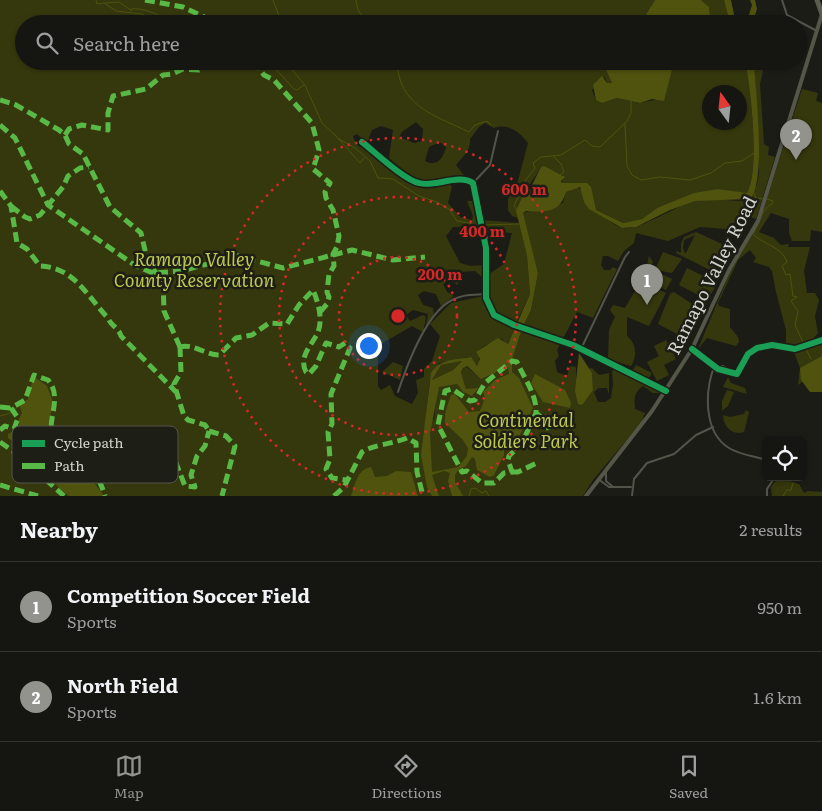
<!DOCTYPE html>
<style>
body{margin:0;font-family:Literata,serif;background:#22221f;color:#f1f3f6}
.controls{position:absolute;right:15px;bottom:15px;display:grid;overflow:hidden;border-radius:8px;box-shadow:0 1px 4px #0004}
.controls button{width:45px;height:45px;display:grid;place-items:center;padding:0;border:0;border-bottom:1px solid #343431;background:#151511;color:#f1f3f6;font:25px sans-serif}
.compass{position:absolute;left:702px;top:85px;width:45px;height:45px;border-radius:50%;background:#151511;box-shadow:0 1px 4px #0004;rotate:345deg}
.you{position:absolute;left:368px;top:345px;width:18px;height:18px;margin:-12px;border:4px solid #fff;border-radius:50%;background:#1a73e8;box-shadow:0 0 0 8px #1a73e833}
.badge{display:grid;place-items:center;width:32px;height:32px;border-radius:50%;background:#92938d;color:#fff;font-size:16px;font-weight:700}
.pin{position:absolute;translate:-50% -41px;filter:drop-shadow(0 1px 2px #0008)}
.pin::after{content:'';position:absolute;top:26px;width:18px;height:15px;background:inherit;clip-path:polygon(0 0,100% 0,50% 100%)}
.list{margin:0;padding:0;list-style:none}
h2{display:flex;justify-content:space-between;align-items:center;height:65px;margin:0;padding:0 20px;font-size:21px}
h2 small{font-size:16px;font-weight:400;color:#9d9f9f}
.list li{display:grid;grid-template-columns:32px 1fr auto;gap:15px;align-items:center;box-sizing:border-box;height:90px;padding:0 20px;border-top:1px solid #343431}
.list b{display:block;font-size:19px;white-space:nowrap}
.list p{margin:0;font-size:16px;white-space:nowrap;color:#9d9f9f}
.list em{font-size:16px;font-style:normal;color:#9d9f9f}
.icon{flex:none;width:28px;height:28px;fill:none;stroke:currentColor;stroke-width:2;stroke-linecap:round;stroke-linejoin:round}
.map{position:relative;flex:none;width:822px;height:496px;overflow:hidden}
.search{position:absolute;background:#151511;box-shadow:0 1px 4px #0004;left:15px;right:15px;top:15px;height:55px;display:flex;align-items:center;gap:12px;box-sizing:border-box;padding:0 18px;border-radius:28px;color:#9d9f9f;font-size:19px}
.sheet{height:245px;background:#151511}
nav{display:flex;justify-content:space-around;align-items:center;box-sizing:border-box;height:70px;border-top:1px solid #343431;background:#151511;font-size:14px;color:#9d9f9f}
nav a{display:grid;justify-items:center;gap:2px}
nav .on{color:#92938d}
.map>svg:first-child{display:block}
.green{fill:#35380d;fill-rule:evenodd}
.water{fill:#4f530e;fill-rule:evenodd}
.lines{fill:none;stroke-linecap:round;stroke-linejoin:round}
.stream{stroke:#4f530e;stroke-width:1}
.street{stroke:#535449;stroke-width:2}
.primary{stroke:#545648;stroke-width:4}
.highway{stroke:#5b5d4d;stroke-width:5}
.quiet{stroke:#58b947;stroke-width:5;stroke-dasharray:10 5;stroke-linecap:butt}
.cycleway-casing{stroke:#1d1e15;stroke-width:9}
.cycleway{stroke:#1a9f57;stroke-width:6}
.ring{fill:none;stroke:#d62828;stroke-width:2.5;stroke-dasharray:2.5 5}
.labels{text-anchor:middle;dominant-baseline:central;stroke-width:5;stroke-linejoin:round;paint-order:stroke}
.park-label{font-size:18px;font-style:italic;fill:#bfc94d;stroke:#1d1e15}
.street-label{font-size:18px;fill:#d2d3cd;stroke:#1d1e15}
.key{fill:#1d1e15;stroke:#53544c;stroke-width:1}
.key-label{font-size:14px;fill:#d2d3cd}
.centre{fill:#d62828;stroke:#1d1e15;stroke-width:2.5}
.ring-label{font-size:15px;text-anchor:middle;font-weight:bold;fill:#d62828;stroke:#1d1e15;stroke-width:5;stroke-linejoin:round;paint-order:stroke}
</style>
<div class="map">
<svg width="822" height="496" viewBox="0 0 822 496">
<rect width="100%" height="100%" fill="#1c1c17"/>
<g class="green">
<path d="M0 0H655L640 24H24V61H627L606 70 612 83H607L605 77 592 90 596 100 602 103 617 98 639 103 665 98 668 78 674 61H745C751 89 760 170 747 194L718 189 657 208 642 219 623 223 596 210 587 184 562 183 563 176 541 167C533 182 514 201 518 218L512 216 508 210V199L516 188 528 143C520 132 508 123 494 128L485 123 479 127 470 139C471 150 463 157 456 165L466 178 416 181 389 158 393 130 381 126 372 130 367 143 357 134 353 136 356 144 412 183 429 186 448 182 452 187 448 203 460 217 472 220 473 216 467 201H475L480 234 471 235 461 227H453L446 236 460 263 471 266 483 265 484 279 475 271 459 272 460 281 457 285 450 279 443 284 447 292 454 296 441 306 436 294 424 291 418 295 423 305 433 308 434 315 426 326 428 314 413 310 406 315 410 321 423 315 426 317 423 332 412 326 381 344 383 347 378 357V386L381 390 390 385 395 396 412 404 418 393 416 380 424 377V369L432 361 440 336 430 324 451 303 483 296 487 310 496 320 509 327H516L507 345 502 339 484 346 476 353 479 356V365L475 364 469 357 439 363 430 379 426 416 434 420 437 390 441 385 457 384 466 394 473 395 479 389H466L461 372 465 366 481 378 492 375 503 365 509 366 523 326 531 310 538 273 522 213 563 203 566 192 577 187 582 190 584 202C593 208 613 226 623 228 639 231 675 206 694 201 709 198 725 200 740 201L757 185 759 172 754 61H762L763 71 760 84 764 144 769 147 768 155 775 157 756 219 746 215 726 229 700 227 668 241 636 233 634 243 624 251 618 261 608 256H603L601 265 604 270H610L613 267 617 269 593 318 577 312 557 350 559 356 555 361 557 372 567 376 570 366 576 367V377L593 390 592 374 588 369 592 368 599 375 609 373V394L607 388H599L594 392 598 402H605L611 398 613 384 612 371 615 369 630 374 660 390 662 393H653L643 386C634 392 634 399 635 409L645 413 641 423 593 480 583 496H0ZM710 92H740V122H710ZM416 122 423 129 422 141 414 143 399 137 402 132ZM440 142 446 147C444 157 437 168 425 161L429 147Z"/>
<polygon points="701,0 724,0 730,24 705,24 710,14 709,7"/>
<path d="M802 89 818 93 816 101 822 103V232L811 230 810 241H792L789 233V219L771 213 759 232 774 238 781 245 789 244 788 247H810L804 271 807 293H815L819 300 815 316 818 333C812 342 798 348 786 346V330L776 292 772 271 769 267 753 262 756 258 750 250 738 260 718 303 719 306 730 309V327L738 337 739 342 736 346 707 338 698 349 730 272 760 220Z"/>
<path d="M481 220 519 223 527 256 530 294 516 324C489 312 488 302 489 274L504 264 512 233 488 231Z"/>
<path d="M696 232 722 244 727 250V263L716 273 676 253 677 251 681 253V243L684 237ZM695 235 686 253H685L683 248 684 240ZM724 250 725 262 715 268 723 250Z"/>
<polygon points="663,252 682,259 672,273 655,270"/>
<path d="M649 256 653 262 644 282 666 293 649 326 627 317V336C636 343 638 356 631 366L608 359 609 330 615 317 610 310 613 305 625 308 635 291 634 282 640 281 646 269Z"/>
<polygon points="687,268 717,283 708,300 679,285"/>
<polygon points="653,270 672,279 666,290 648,281"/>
<polygon points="674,292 701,310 692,330 679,335 658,324 670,294"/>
<polygon points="666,340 676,359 664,365 669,375 657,381 647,362 659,356 654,346"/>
<polygon points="822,342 822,356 801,368 802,382 798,385 800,368 794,352"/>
<polygon points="462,361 453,370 432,380 441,365"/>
<polygon points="393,362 403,366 400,380 382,372"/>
<polygon points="636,365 652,373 649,378 633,370"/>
<polygon points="728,377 731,383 745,388 747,394 723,387"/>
<polygon points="727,390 734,392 728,406 722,411 722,401"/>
<path d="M746 410 749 412 744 432C733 436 723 427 723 415L730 417 744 414Z"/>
<polygon points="780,478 799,484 804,493 808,491 822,492 822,496 772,496 771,487 777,479"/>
</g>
<g class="water">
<polygon points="655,0 701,0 709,7 710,15 705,24 640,24"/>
<polygon points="724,0 731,0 736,24 730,24"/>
<polygon points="750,0 755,0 757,9 752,24 746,24 752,5"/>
<polygon points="627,61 674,61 664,101 652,99 640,103 617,98 602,103 596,100 593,85 602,76 607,83 612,83 606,70"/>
<path d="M745 61H754C755 88 767 181 750 199L695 201 670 210 636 227 622 228 589 209 584 202 580 187 566 192C560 213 546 212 526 211L523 213 538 273 531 310 523 326 512 359V372L519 378 533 408 517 441 504 446V455L494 475 490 477 477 470 475 459 472 457 466 466 458 470 455 475V482L463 496H452L448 481 450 473 444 471 432 475 439 496H432L427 487 421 455 431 373C440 358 456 360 471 357L477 366 480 359 476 352 498 338 508 344 530 294 527 256 516 211 522 197 531 187 541 167 544 166 563 176 565 177 561 181 562 183H587L591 187 596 210 623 223 642 219 657 208 694 193 718 189 747 193C760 170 751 89 745 61ZM462 361 453 370 432 380 441 365ZM503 365 508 367 509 374 495 380 483 392 485 398 480 411 469 412 455 394 451 395C448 404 444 413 445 423L463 440 468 448 467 456 458 467 432 472 430 434 439 387 457 384 463 392 472 396 479 388 466 389 461 372 463 368 467 366 481 379 495 373Z"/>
<polygon points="579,353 592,373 593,390 582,405 578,404 575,391"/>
<polygon points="822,356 822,392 810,392 801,380 800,368"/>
<polygon points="535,374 565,390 571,403 570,408 543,402 531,383"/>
<polygon points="36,378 47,386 53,402 47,432 50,441 83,468 104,496 69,496 61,490 40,467 25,461 18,445 8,438 8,434 19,428 19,419 22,413 19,405 28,399 32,382"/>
<path d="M371 467 375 477 387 476 396 471 411 472 418 496H351C356 484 356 470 371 467Z"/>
</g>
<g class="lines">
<g class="stream">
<polyline points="96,0 97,4 104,3 116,11 142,14 160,24"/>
<polyline points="273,0 282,24"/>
<path d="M356 0C358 21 369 19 388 24"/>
<polyline points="105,3 119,2 132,11"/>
<path d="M131 9C141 7 164 15 171 24"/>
<polyline points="268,61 294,89 297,90 304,85"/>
<polyline points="279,61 293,71 305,85 322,123 336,136 360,163 364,158"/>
<path d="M397 61C398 106 434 115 469 132L475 125 487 121 491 125"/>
<polyline points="625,124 627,166 632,175 641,180 660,177 690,180 711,173 725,163 742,161 754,153"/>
<polyline points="339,139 355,148 370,161 378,178 393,179 419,196 437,202 449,209 457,221 480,225 519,224"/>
<polyline points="554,157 561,164 564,172 560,175"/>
<polyline points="754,193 756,198 763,199"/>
<path d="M767 199 773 201 772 204C763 207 758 225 753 234 763 245 782 246 787 262L782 266 786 275 790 274 793 296 797 297 791 301 798 311 795 325 803 342"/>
<polyline points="518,211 514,206 525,181 535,168 533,163 541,157 561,155 585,140 592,146 600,147 627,121 631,113 631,101"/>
<polyline points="806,349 811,359"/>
<polyline points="0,416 8,414 19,406"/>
<polyline points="469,496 471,489 475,488 482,493 486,491 489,496"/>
<polyline points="783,496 787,490 791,490 793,483"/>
</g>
<g class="street">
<polyline points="782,0 787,15 817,31"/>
<path d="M362 142C375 152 404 180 419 183 435 188 458 173 473 183L486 248V298L494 315 514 325 573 345 666 391"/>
<polyline points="473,183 490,165 498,131"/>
<polyline points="581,349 625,257 629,252"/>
<polyline points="692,349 718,369 737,374 748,354 757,348 772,345 795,349 822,340"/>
<polyline points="715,366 723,366 733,372"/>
<path d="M714 367C705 391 703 432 729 448 740 455 754 456 766 460"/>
<path d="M398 392C407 365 426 313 452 300 463 294 474 295 486 294"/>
<polyline points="606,472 606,481 612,486"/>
<polyline points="598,479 609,487 631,487"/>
<polyline points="632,496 634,479 647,463 674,454 696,435 713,427"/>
<polyline points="767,496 767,489 775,477"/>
</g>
<polyline class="primary" points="586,496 652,411 692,349 729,270 758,221 822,14"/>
<polyline class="highway" points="817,0 822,14"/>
<g class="quiet">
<polyline points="145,0 183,7 219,24"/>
<polyline points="253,61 264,75 274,80 312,123 319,150 313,169 330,183 325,192 326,198 333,210 339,236 337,247 333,254 334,266 329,274 327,292 329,297 327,304 320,312"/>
<polyline points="0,100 16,105 59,130 65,135 69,144 83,154 110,207 141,233 148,263 163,281 164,311 180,347"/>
<polyline points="0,125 15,138 48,205 136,266 153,273 181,271 238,256 283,268 352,250 393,260 425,257"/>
<polyline points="65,135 69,129 82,125 108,130 108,113 113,96 146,89 163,75 172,74 183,69 199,70 209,65 217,66 224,61"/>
<path d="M0 191 11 206 17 243 27 249 40 266C74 267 87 296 108 318 111 326 119 328 121 336L176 392"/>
<polyline points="11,206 25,217 30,219 40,215 63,187 68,176 80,168 89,167"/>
<path d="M180 347C192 343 206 355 219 355L236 338 252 335 269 323 287 324 299 305 313 290C319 304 324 323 316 336 309 348 299 358 306 372L309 374 316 366 326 343 339 347 345 343 350 348 331 394 332 424 328 432 330 459 326 469 332 478 346 480"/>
<polyline points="180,347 181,372 174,384 184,416 188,420 205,425 209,431"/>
<polyline points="0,407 11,408"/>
<path d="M536 413 522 443 509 456 508 460 512 472 504 473 494 483H482L467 471 462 472 438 425 445 391 452 389 470 401 475 400 485 383 512 361 517 362C524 378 537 395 536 413L546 421 549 430"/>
<path d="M0 430 5 426 14 429 18 418 11 408 25 400 34 375 48 380C63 397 47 419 52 437 62 447 71 441 79 457H86C92 470 101 481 105 496"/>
<polyline points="209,431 226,436 235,446 222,496"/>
<polyline points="0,442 13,451 20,462 44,478 64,496"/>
<polyline points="79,452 93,453 102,463 116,466 132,456 154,463 162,460 176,463 185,486 195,487 191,475 197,456 205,446 209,431"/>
<polyline points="512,472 518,472 539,462"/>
<polyline points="0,485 38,496"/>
<path d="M334 496 344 487 362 452C369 446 396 443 407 438L416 443 417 472 423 496"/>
</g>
<defs>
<g id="cycleway">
<path d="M362 142C375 152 404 180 419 183 435 188 458 173 473 183L486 248V298L494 315 514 325 573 345 666 391"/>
<polyline points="692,349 718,369 737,374 748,354 757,348 772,345 795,349 822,340"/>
</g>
</defs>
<use href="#cycleway" class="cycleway-casing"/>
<use href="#cycleway" class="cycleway"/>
</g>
<g class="ring">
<circle cx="398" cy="316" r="59"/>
<circle cx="398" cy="316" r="119"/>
<circle cx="398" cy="316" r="178"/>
</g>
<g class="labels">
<g class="park-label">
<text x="194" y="258">Ramapo Valley<tspan x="194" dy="21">County Reservation</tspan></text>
<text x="526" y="419">Continental<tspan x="526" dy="21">Soldiers Park</tspan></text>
</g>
<g class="street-label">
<text transform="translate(711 275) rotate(-63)">Ramapo Valley Road</text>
</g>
</g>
<rect x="12" y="426" width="166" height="57" rx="8" class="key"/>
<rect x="22" y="440" width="23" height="7" fill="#1a9f57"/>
<rect x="22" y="463" width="23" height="6" fill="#58b947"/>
<g class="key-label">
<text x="54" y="448">Cycle path</text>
<text x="54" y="471">Path</text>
</g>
<circle cx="398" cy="316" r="8" class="centre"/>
<g class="ring-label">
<text x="524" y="195">600 m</text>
<text x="482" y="237">400 m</text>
<text x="440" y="280">200 m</text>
</g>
</svg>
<div class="controls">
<button><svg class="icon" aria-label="locate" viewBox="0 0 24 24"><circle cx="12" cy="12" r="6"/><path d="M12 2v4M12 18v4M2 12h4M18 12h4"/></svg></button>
</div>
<svg class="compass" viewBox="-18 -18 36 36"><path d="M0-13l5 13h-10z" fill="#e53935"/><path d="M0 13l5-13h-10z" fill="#9d9f9f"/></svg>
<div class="you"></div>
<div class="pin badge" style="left:647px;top:305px">1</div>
<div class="pin badge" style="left:796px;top:160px">2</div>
<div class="search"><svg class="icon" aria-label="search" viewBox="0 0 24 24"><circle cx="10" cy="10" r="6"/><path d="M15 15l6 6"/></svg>Search here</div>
</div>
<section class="sheet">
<h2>Nearby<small>2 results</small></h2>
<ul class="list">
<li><span class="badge">1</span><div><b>Competition Soccer Field</b><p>Sports</p></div><em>950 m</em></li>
<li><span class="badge">2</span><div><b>North Field</b><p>Sports</p></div><em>1.6 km</em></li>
</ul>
</section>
<nav>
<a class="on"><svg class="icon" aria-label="map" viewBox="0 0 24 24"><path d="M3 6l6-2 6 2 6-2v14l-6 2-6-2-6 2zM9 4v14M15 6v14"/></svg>Map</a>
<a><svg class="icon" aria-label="directions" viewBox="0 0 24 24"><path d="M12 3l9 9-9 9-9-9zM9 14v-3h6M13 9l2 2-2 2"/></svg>Directions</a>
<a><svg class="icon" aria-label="saved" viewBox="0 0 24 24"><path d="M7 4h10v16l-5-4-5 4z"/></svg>Saved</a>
</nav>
